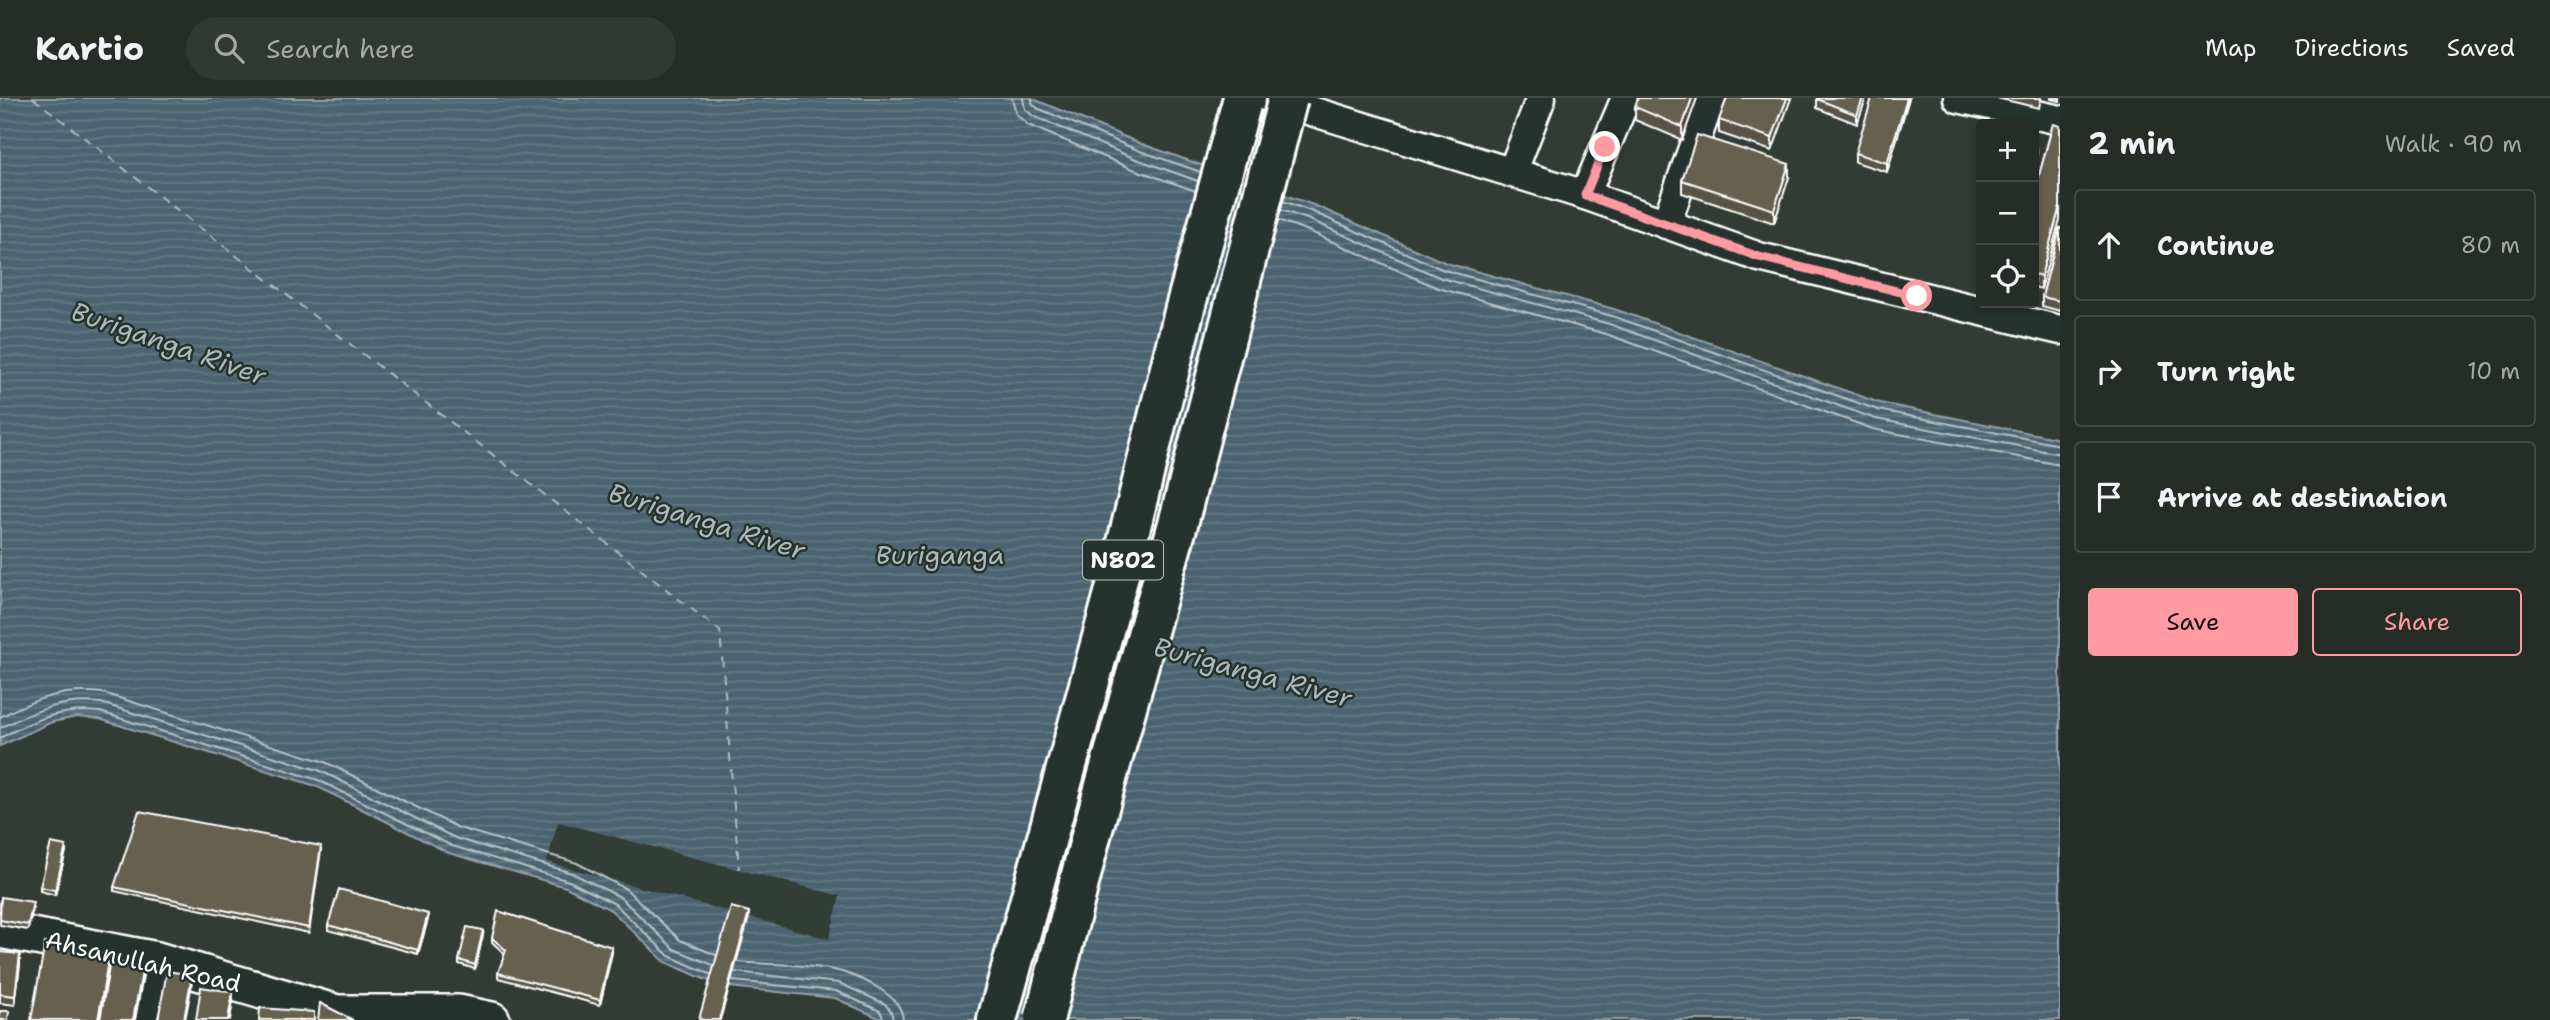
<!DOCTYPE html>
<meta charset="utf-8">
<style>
body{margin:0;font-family:"Shantell Sans",sans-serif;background:#323933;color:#f1f3f6}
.controls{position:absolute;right:21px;top:21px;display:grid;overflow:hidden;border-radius:7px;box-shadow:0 4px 10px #0003}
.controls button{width:63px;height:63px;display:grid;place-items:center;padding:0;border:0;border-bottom:2px solid #424944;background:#262d27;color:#f1f3f6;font:35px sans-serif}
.stop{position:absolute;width:21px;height:21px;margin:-16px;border:5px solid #ff9aa2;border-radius:50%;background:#fff}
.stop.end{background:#ff9aa2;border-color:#fff;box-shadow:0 2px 7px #0008}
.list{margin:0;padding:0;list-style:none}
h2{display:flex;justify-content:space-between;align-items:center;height:91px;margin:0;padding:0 28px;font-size:30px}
h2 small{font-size:23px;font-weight:400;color:#a4a8a7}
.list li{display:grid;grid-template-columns:46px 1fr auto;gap:21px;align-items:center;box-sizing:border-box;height:112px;margin:0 14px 14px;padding:0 14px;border:2px solid #424944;border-radius:7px}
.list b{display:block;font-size:26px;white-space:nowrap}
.list em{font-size:23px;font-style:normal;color:#a4a8a7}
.actions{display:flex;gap:14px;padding:21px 28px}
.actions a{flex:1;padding:16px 0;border:2px solid #ff9aa2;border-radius:7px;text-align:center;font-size:24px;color:#ff9aa2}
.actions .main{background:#ff9aa2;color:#111}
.icon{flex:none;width:38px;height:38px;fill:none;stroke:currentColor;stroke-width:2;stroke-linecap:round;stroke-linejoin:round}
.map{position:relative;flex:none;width:2060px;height:922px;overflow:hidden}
header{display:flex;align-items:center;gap:42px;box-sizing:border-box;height:98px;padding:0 35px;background:#262d27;border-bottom:2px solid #424944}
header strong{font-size:33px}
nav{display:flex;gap:38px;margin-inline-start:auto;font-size:24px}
.search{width:490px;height:63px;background:#323933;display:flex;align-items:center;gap:18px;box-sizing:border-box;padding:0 24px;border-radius:38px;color:#a4a8a7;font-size:26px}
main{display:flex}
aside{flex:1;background:#262d27}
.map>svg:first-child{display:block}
.water{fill:url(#water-rules);stroke:#93a1a9;stroke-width:2}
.pier{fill:#333c34}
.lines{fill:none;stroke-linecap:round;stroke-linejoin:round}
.shore{stroke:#b7c1c5;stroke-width:2}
.ferry{stroke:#aeb9be;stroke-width:2;stroke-dasharray:9 7;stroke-linecap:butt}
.minor-casing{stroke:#fff;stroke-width:33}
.tertiary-casing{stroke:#fff;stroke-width:40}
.trunk-casing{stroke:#fff;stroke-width:44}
.minor{stroke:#26332d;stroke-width:28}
.tertiary{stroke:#26332d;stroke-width:35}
.trunk{stroke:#26332d;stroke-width:38}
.trunk-bridge-casing{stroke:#fff;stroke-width:44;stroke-linecap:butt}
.trunk-bridge{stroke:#26332d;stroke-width:38}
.wall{fill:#585344;stroke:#fff;stroke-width:2}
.shaded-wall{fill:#474337;stroke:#fff;stroke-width:2}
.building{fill:#66604f;stroke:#fff;stroke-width:2}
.route{stroke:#ff9aa2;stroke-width:9}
.labels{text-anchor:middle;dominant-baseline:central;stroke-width:5;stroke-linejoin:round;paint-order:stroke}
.shield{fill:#26332d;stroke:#bec2c0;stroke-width:2}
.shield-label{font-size:23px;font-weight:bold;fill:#fff}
.street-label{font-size:24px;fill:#fff;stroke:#26332d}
.water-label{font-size:26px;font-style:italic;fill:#aeb9be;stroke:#26332d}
</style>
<header>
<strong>Kartio</strong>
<div class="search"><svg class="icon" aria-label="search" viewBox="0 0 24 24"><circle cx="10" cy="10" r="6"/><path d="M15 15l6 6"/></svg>Search here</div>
<nav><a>Map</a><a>Directions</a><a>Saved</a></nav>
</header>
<main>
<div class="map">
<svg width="2060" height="922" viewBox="0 0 2060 922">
<defs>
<pattern id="water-rules" width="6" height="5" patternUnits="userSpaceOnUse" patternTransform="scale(1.75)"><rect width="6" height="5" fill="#4b636f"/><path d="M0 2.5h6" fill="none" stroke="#667a85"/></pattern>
</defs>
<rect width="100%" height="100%" fill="#333c34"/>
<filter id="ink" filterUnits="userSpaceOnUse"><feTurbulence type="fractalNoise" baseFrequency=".0143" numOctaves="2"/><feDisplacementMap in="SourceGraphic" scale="14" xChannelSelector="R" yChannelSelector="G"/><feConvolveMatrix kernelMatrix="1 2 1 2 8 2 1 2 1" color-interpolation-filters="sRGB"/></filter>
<g filter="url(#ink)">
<polygon class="water" points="0,0 1031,0 1142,46 1316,108 1446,165 1614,211 1880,305 2060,341 2060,922 883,922 835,900 729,889 711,884 665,864 611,812 566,789 449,755 316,688 174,644 99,621 77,619 52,624 0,648"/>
<polygon class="pier" points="558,724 840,798 829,841 749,819 728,893 730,814 547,764"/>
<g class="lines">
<g class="shore">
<polyline points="1012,0 1016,16 1028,27 1133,71 1196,93"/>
<polyline points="1023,0 1025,11 1033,18 1136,61 1198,83"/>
<polyline points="1032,0 1032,5 1037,10 1140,53 1201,74"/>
<polyline points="1283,103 1313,114 1444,172 1612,218 1878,312 2060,347"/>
<polyline points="1281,112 1310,122 1441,180 1609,226 1876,321 2060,356"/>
<polyline points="1278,122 1306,132 1438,190 1606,236 1873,331 2060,367"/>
<path d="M0 619C36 600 62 591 103 595L325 664 459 730 577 765 626 791 680 842 716 857"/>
<path d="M0 630C34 613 62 601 101 605L321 673 455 740 572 775 620 799 674 851 713 867"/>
<path d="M0 640C34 622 60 610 100 614L318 682 452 748 569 783 615 806 669 858 710 876"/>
<path d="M738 864C770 867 813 866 842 874 864 881 902 897 903 922"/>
<polyline points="735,874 839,885 885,906 891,913 893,922"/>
<polyline points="733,883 836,893 880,913 884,922"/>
</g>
<polyline class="ferry" points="33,0 720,533 739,771"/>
<defs>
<g id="minor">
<polyline points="1269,0 1585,97 1759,159 2060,232"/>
<polyline points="1958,0 2060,22"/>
<polyline points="1512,75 1541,0"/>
<polyline points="1585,97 1626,0"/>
<polyline points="1666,126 1711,0"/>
<polyline points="142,922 157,862"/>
</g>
<polyline id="tertiary" points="0,832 157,862 337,915 459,915 492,922"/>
<polyline id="trunk" points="997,922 1117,485 1185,210 1243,0"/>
</defs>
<use href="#minor" class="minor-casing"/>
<use href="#tertiary" class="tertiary-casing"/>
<use href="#trunk" class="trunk-casing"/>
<use href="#minor" class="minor"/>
<use href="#tertiary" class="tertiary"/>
<use href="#trunk" class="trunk"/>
<defs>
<polyline id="trunk-bridge" points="1044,922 1091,738 1179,422 1288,0"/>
</defs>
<use href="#trunk-bridge" class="trunk-bridge-casing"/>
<use href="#trunk-bridge" class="trunk-bridge"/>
</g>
<g class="wall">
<polygon points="1638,0 1697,0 1682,42 1635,22 1635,9"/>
<polygon points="1791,0 1772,53 1719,35 1719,22"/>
<polygon points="1817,0 1866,0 1857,26 1817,10"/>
<polygon points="1909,0 1887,74 1855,64 1855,55"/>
<polygon points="1997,0 2041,0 2039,10"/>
<polygon points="2051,0 2060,0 2060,3 2051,1"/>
<polygon points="2053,26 2041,191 2034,189 2034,96"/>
<polygon points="1789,79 1774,125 1682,95 1682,82"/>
<polygon points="2060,129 2060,213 2042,208 2042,199"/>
<polygon points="321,752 309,835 114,793 114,789"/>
<polygon points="66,753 55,797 40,793 40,789"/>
<polygon points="0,803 33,809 28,832 0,827"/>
<polygon points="428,821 418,856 328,832 328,827"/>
<polygon points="483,837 475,871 459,866 459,862"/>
<polygon points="492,840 612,854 600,907 498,880 498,875 505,856 492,844"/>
<polygon points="0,854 20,866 15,907 0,905"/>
</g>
<g class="shaded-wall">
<polygon points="1692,0 1697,0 1682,42 1682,29"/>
<polygon points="1787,0 1791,0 1772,53 1772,40"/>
<polygon points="1863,0 1866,0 1857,26 1857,17"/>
<polygon points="1907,0 1909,0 1887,74 1887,65"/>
<polygon points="2037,50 2037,59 2034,71 2034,62"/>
<polygon points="1789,66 1789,79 1774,125 1774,112"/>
<polygon points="2060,108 2060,121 2041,191 2041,178"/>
<polygon points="66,748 66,753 55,797 55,792"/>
<polygon points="749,814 749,819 720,922 719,922"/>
<polygon points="428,816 428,821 418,856 418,852"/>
<polygon points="483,832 483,837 475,871 475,867"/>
<polygon points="612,849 612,854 600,907 600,902"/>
<polygon points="20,856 20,866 15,907 15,898"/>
<polygon points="109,857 109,870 100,922 98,922"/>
<polygon points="143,869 143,878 135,922 133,922"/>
<polygon points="192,877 192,886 185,922 184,922"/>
<polygon points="233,894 233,903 230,922 228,922"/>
</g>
<g class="building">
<polygon points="1638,0 1692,0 1682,29 1635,9"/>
<polygon points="1727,0 1787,0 1772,40 1719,22"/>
<polygon points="1817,0 1863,0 1857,17 1817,1"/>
<polygon points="1872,0 1907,0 1887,65 1855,55"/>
<polygon points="2053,26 2060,28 2060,108 2041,178 2034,176 2034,96"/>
<polygon points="1697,37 1789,66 1774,112 1682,82"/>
<polygon points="2034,49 2037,50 2034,62"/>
<polygon points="2060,129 2060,203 2042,199"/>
<polygon points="139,713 321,748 309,830 114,789"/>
<polygon points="51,745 66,748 55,792 40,789"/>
<polygon points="339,791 428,816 418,852 328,827"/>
<polygon points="1,799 33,804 28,827 0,822"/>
<polygon points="731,809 749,814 719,922 704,922 699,921"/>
<polygon points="498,813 612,849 600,902 498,875 506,852 492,840"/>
<polygon points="467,829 483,832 475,867 459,862"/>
<polygon points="45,845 109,857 98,922 31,922"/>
<polygon points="0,854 20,856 15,898 0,896"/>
<polygon points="110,863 143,869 133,922 100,922"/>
<polygon points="167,873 192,877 184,922 158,922"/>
<polygon points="201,889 233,894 228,922 196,922"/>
<polygon points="320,905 353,922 318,922"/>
<polygon points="260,910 314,914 314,922 259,922"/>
<polygon points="0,913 9,913 8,922 0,922"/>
</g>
</g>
<g class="lines" filter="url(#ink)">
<polyline class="route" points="1605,49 1585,97 1759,159 1917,198"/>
</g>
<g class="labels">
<rect class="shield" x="1083" y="442.5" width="80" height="39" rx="5"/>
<g class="shield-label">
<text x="1123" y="462">N802</text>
</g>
<g class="street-label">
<text transform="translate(143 864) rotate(13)">Ahsanullah Road</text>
</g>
<g class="water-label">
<text transform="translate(169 245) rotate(19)">Buriganga River</text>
<text transform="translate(707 423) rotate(17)">Buriganga River</text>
<text x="940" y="456">Buriganga</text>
<text transform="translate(1253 574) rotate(15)">Buriganga River</text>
</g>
</g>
</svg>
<div class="controls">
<button>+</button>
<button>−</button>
<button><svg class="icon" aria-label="locate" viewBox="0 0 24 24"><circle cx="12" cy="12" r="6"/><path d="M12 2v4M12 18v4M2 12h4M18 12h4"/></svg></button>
</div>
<div class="stop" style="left:1917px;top:198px"></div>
<div class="stop end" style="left:1605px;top:49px"></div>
</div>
<aside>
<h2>2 min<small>Walk · 90 m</small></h2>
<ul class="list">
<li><svg class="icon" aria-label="ahead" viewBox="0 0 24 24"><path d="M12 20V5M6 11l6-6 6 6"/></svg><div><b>Continue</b></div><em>80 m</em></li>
<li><svg class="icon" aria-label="right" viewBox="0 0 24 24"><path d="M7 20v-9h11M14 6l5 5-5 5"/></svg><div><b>Turn right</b></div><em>10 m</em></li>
<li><svg class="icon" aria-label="arrive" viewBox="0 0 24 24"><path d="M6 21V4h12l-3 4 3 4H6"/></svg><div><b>Arrive at destination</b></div></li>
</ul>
<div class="actions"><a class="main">Save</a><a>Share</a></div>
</aside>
</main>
